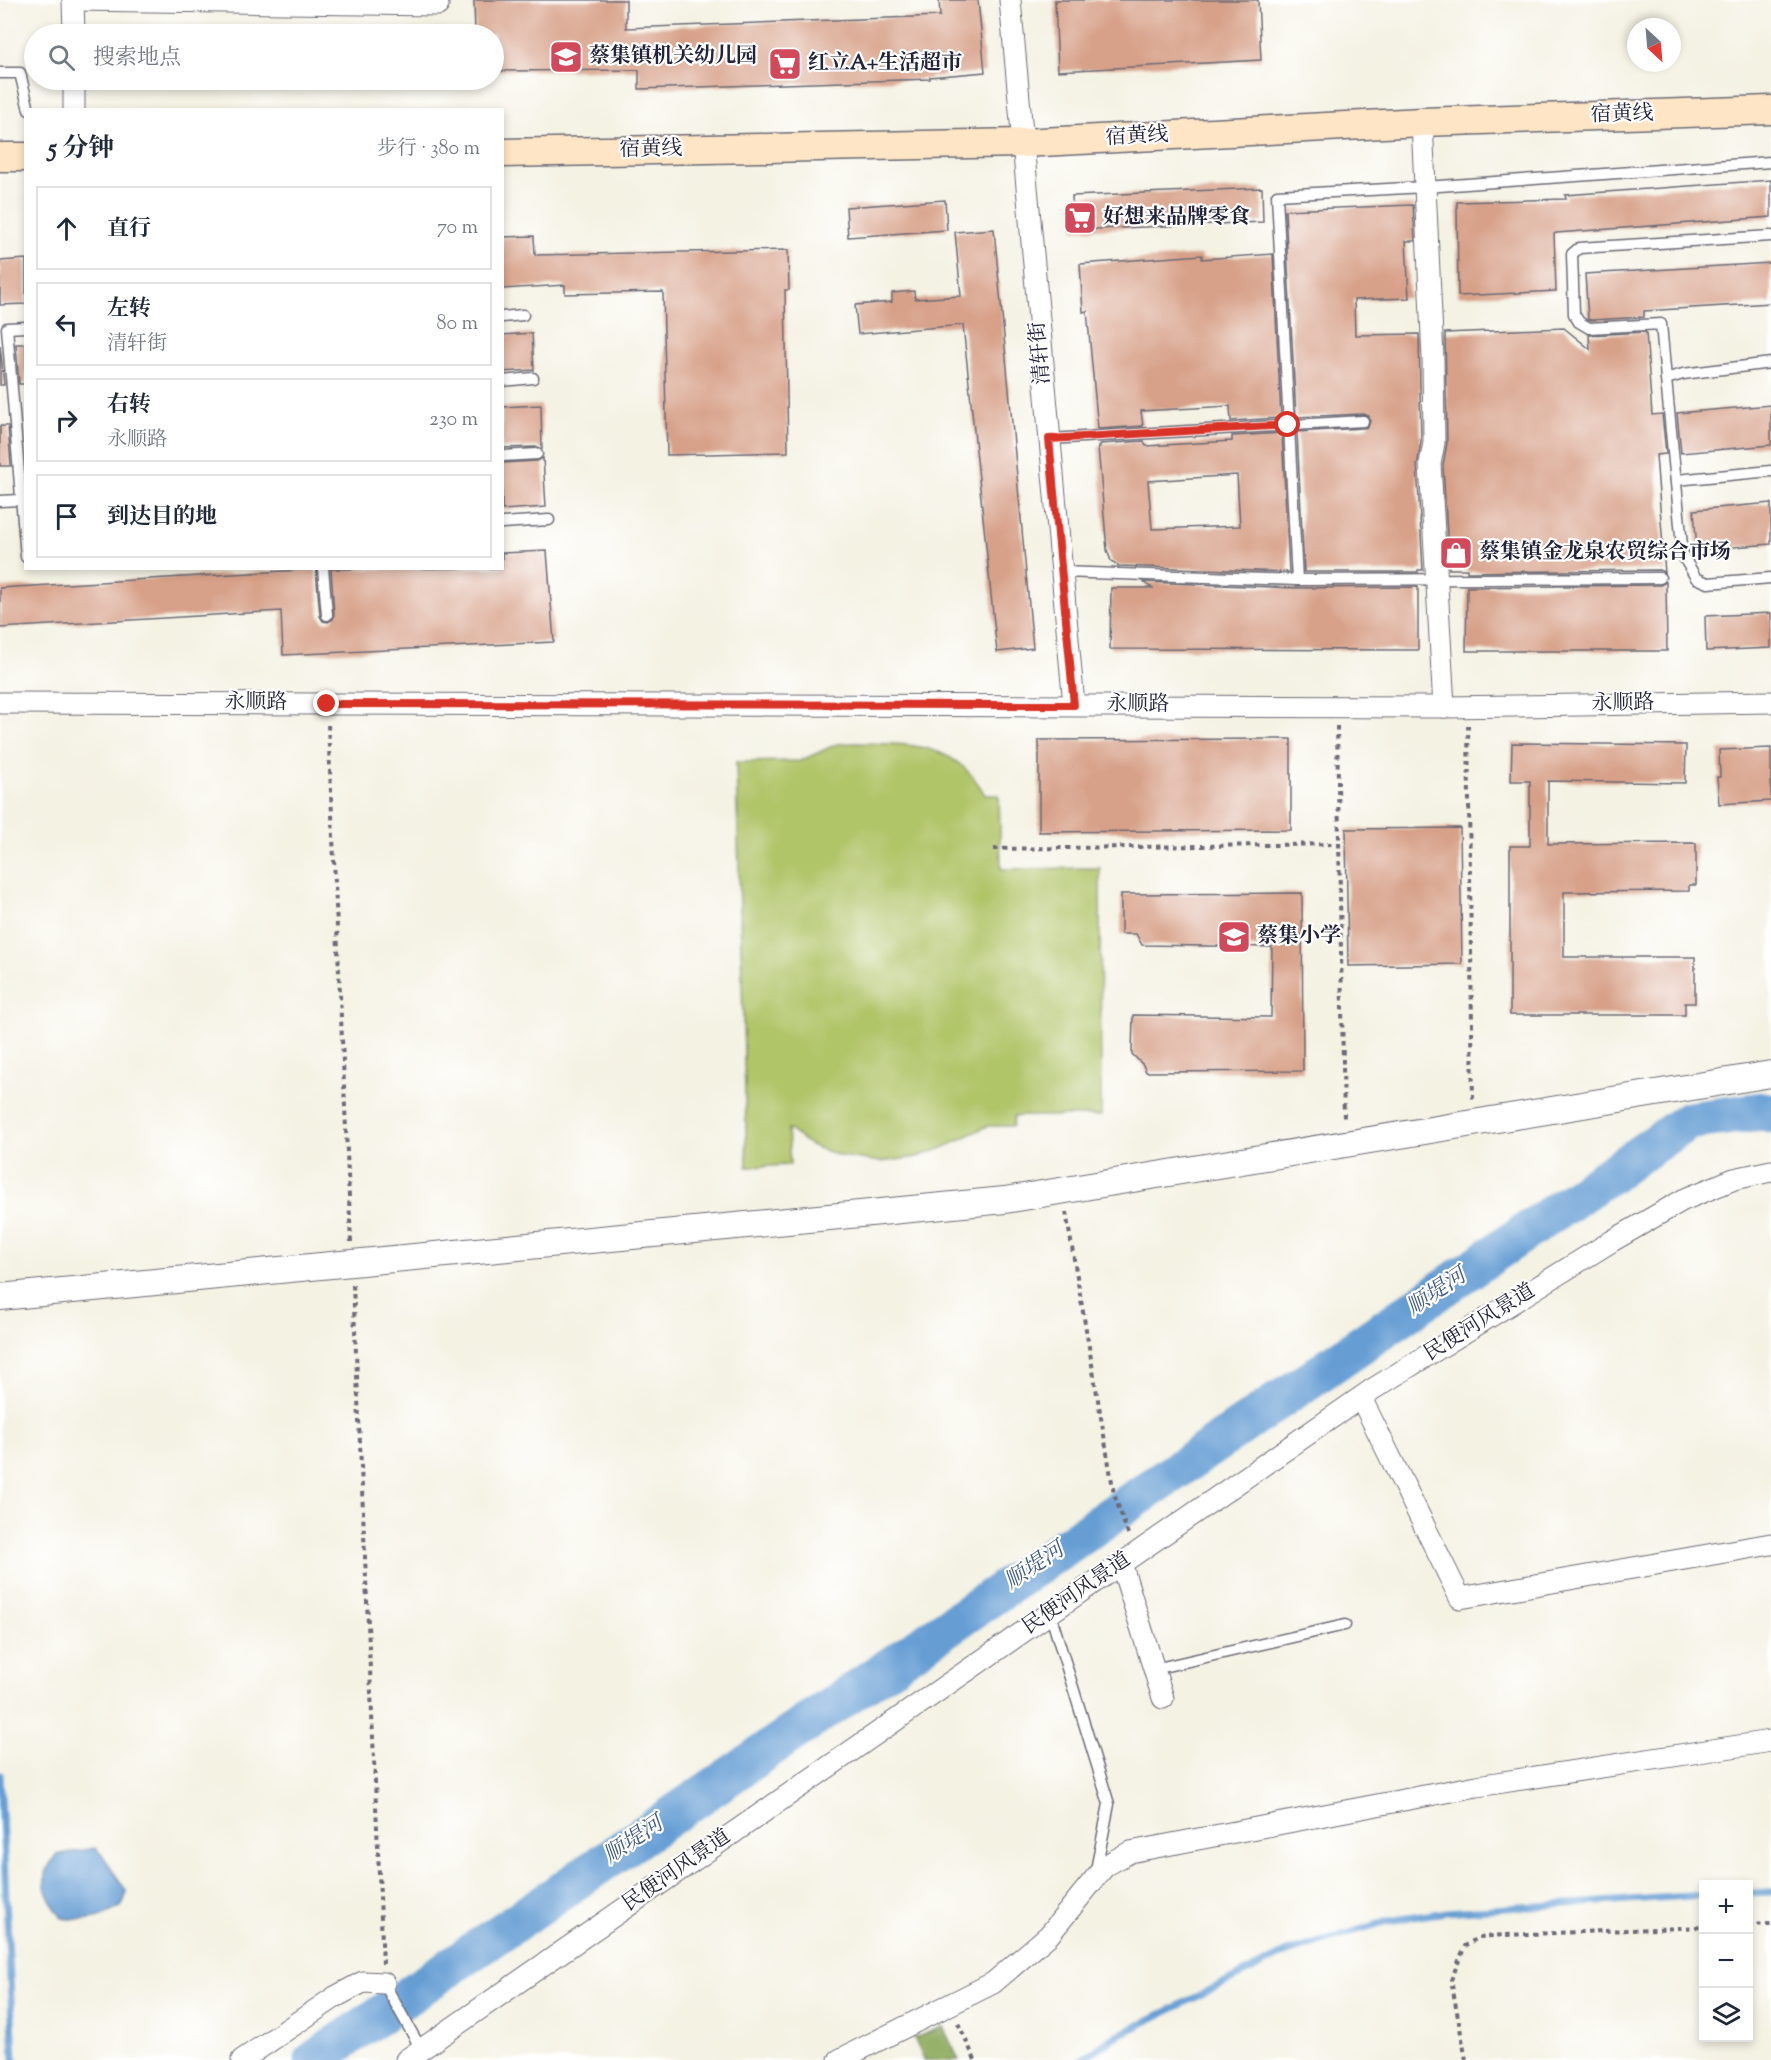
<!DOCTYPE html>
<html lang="zh">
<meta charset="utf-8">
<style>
body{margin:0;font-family:"Sorts Mill Goudy","Noto Serif SC",serif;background:#f6f6f7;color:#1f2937}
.controls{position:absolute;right:18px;bottom:18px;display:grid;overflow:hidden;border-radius:0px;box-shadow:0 3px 9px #0003}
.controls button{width:54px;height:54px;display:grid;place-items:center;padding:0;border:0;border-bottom:2px solid #e0e1e3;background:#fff;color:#1f2937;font:30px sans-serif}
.compass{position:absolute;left:1627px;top:18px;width:54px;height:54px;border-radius:50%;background:#fff;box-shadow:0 3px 9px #0003;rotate:154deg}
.stop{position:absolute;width:18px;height:18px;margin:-14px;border:4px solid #d93025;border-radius:50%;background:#fff}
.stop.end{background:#d93025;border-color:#fff;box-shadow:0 2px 6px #0008}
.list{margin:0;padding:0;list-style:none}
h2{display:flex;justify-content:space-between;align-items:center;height:78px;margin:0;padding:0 24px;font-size:26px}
h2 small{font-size:20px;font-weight:400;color:#747a83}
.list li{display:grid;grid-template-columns:39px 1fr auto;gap:18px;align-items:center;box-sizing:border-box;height:84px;margin:0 12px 12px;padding:0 12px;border:2px solid #e0e1e3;border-radius:0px}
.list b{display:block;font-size:22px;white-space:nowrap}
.list p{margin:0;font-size:20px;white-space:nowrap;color:#747a83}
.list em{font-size:20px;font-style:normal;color:#747a83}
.icon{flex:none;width:33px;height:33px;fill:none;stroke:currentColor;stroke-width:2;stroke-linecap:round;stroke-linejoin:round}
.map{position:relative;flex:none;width:1771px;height:2060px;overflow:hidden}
.search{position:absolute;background:#fff;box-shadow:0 3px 9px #0003;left:24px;top:24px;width:480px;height:66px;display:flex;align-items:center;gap:15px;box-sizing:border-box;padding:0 21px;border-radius:33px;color:#747a83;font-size:22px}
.panel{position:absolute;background:#fff;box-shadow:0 3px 9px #0003;left:24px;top:108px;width:480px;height:462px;border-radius:0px}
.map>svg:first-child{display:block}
.green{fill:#b0c468;stroke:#697352;stroke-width:1.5}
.forest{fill:#8caa5c;stroke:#57664c;stroke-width:1.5}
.water{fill:#669ed4;stroke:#446088;stroke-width:1.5}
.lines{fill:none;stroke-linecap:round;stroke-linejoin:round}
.stream{stroke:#669ed4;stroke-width:7}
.river{stroke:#669ed4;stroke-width:39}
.building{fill:#d7a088;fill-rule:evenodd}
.service-casing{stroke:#6c6b76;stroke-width:13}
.minor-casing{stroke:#6c6b76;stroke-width:23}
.tertiary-casing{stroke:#6c6b76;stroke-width:28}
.secondary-casing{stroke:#6c6b76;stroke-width:31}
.path{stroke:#6c6b76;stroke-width:4;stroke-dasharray:4.5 4.5;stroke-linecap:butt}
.service{stroke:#fff;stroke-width:10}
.minor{stroke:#fff;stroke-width:21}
.tertiary{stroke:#fff;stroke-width:26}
.secondary{stroke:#fee5c5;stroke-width:28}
.route{stroke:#d93025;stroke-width:8}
.labels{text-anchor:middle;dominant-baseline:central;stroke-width:4.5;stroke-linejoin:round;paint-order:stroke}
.poi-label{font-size:21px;font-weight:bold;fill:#22223b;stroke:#fff;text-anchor:start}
.street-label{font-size:21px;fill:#22223b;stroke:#fff}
.water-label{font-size:22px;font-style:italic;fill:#415a80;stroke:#fff}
</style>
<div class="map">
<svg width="1771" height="2060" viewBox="0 0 1771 2060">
<rect width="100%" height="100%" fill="#fff"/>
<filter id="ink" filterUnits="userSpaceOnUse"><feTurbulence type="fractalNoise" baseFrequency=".0167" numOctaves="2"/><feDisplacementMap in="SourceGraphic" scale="12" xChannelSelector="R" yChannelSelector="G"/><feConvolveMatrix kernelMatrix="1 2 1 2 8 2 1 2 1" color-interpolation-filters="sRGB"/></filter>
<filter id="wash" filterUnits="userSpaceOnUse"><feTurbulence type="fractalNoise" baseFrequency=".008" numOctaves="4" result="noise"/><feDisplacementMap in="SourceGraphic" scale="24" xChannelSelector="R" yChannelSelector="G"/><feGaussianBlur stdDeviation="1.35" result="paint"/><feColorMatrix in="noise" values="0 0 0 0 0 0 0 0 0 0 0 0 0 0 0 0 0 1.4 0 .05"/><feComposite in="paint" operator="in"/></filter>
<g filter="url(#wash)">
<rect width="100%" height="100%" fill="#f4f2e3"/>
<path class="green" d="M855 743C909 744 956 741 985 795H999L1001 869 1100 868 1101 1116H1014L1013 1126H987L943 1148 917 1157 881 1162 840 1156 810 1145 788 1129 790 1165 747 1167 736 762 800 761 837 744Z"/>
<polygon class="forest" points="943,2027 959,2060 924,2060 914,2038"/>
<path class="water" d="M95 1848 104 1857 127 1892 122 1906C99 1919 89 1922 62 1918 45 1894 36 1881 56 1855Z"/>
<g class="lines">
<g class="stream">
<polyline points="0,1775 14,2060"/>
<polyline points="1748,1893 1771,1892"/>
<polyline points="1081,2060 1113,2038 1287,1952 1388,1921 1446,1912 1704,1895"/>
</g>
<polyline class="river" points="314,2060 1688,1121 1763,1111 1771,1113"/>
</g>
<g id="blocks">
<g class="building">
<polygon points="474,0 626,0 626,28 940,16 939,0 978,0 985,72 930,77 930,79 639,89 639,70 494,71 494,34 475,34"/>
<polygon points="1055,0 1258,0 1261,60 1058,71"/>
<polygon points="1771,180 1771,217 1556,233 1554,234 1556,291 1458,296 1457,202 1566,199 1565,195"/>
<polygon points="1262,188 1263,222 1074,230 1072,196"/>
<polygon points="945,200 947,230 848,237 846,207"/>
<polygon points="1413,205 1415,241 1406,241 1409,298 1354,300 1355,335 1419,334 1421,442 1417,465 1423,570 1418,570 1418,572 1304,572 1297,432 1363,428 1368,427 1370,421 1369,416 1363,414 1296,417 1285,210"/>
<polygon points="994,229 1033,648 997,652 963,325 858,334 855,305 892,302 892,293 914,291 915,299 961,296 955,232"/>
<polygon points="534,236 535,255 788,250 789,290 785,290 788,452 667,455 663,292 565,294 565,285 502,289 502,237"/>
<polygon points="1273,254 1281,418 1231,421 1230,406 1141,411 1143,426 1098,429 1087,311 1083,312 1080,264 1202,255 1202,259"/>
<polygon points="26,259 26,304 0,305 0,261"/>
<polygon points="1771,263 1771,303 1644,311 1644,317 1591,320 1588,319 1585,274"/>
<polygon points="1564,328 1590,349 1589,335 1646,332 1652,415 1662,414 1666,454 1656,455 1665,573 1660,570 1467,572 1467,569 1449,569 1443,465 1447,443 1445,333"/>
<polygon points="532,333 534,370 502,372 502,335"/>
<polygon points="16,344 26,344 26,384 19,384"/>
<polygon points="0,345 4,385 0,385"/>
<polygon points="541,405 542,449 537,447 502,448 502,407"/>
<polygon points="1771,405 1771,445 1681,453 1677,413"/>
<polygon points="0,426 8,426 11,466 0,466"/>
<path d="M1282 433 1289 572 1119 566 1111 561 1107 550 1098 447H1100V444L1144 441 1146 446 1232 441V436ZM1237 475 1240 526 1152 529 1148 481Z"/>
<polygon points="543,458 546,507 502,510 502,463 537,461"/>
<polygon points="1771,503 1771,544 1697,550 1694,510"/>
<polygon points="547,551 554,642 283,655 281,611 0,628 0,588 316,569 320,616 323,621 328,622 333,619 334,614 331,569 502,568 502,553"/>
<polygon points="1143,582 1297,588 1418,587 1418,650 1110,649 1111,588 1152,588"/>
<polygon points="1666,582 1667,651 1466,651 1467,587 1660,585"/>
<polygon points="1771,613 1771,648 1706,651 1705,616"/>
<polygon points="1291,739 1291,830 1039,832 1039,740"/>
<polygon points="1512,743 1686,745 1685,783 1548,781 1548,844 1696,843 1696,885 1689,885 1689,891 1564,892 1564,957 1695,957 1695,1003 1685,1003 1685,1015 1510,1015 1510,846 1530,846 1530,781 1511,781"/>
<polygon points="1771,748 1771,801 1719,804 1717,777 1720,777 1719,750"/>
<polygon points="1460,828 1462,964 1348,966 1346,829"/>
<polygon points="1302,893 1303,1071 1146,1072 1143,1065 1132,1054 1133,1015 1271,1017 1272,947 1142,945 1136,934 1121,934 1121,894"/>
</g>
</g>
</g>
<g filter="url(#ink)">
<use href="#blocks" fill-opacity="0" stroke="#6c6b76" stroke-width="1.5"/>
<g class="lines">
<defs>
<g id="service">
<polyline points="0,73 20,73 29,110"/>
<polyline points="502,317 523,315"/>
<polyline points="26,327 7,328 26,557"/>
<polyline points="1771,363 1683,374 1666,379 1683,556 1696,578 1708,583 1771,578"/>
<polyline points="1666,379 1661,324 1589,328 1579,322 1574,314 1572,254 1579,248 1771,236"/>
<polyline points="502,381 533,378"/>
<polyline points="1049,439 1363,421"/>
<polyline points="502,456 537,454"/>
<polyline points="1676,480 1771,471"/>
<polyline points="0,501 20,500"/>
<polyline points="502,523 549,520"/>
<polyline points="323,568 327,615"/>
<polyline points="1061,572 1297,580 1660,578"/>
<polyline points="1297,580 1277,195 1425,187 1771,162"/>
<polyline points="1050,1613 1109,1804 1096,1870"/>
<polyline points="1154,1669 1345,1625"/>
<polyline points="384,1983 421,2049"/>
</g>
<g id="minor">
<polyline points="73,0 438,5"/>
<polyline points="73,0 74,34"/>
<polyline points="1010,0 1074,705"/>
<polyline points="74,80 74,110"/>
<polyline points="1422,122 1433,358 1434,443 1430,464 1444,707"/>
<polyline points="0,703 1444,707 1771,702"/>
<polyline points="1361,1398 1460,1598 1771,1544"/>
<polyline points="1121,1563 1163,1698"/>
<polyline points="242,2060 335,1997 363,1982 384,1983"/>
<polyline points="406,2060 1373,1389 1612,1241 1683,1200 1734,1179 1771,1171"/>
<polyline points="839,2060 993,1983 1049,1935 1105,1866 1130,1852 1477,1786 1771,1741"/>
</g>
<polyline id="tertiary" points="0,1297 1005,1200 1771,1074"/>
<g id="secondary">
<polyline points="502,153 1022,143 1422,122 1771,110"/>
<polyline points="0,157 26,157"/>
</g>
</defs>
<use href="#service" class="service-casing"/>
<use href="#minor" class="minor-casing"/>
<use href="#tertiary" class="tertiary-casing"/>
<use href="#secondary" class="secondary-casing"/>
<g class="path">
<polyline points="328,725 351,1242"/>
<polyline points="1468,725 1473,1102"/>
<polyline points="1337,726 1344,1121"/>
<polyline points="994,849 1339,844"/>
<polyline points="1066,1212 1114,1494 1128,1534"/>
<polyline points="353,1285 383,1964"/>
<polyline points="1748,1925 1771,1924"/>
<polyline points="958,2023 975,2060"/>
<polyline points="1466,2060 1451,1980 1465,1946 1479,1937 1505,1935 1704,1927"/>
</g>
<use href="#service" class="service"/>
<use href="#minor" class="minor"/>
<use href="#tertiary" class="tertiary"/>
<use href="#secondary" class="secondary"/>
</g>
</g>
<g class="lines" filter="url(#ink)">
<polyline class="route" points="327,704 1074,705 1049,439 1288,425"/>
</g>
<defs>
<symbol id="school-square" viewBox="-11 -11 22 22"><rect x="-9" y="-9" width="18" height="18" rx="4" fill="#d1495b" stroke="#fff"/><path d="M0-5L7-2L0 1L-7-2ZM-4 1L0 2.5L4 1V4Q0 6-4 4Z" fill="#fff"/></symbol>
<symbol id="supermarket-square" viewBox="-11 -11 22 22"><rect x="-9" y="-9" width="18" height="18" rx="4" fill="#d1495b" stroke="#fff"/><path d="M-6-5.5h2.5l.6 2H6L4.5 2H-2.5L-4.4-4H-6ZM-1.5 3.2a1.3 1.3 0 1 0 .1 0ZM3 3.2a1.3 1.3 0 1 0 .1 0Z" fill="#fff"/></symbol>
<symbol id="shop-square" viewBox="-11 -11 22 22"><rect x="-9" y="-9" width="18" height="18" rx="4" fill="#d1495b" stroke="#fff"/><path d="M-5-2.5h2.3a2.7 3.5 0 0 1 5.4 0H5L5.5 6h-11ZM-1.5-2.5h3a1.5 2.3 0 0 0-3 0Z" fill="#fff"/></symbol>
</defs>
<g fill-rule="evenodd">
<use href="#school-square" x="547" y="38" width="38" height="38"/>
<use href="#supermarket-square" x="766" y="45" width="38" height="38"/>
<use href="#supermarket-square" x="1061" y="199" width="38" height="38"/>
<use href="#shop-square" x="1437" y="534" width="38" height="38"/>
<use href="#school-square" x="1215" y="918" width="38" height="38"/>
</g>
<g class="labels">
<g class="poi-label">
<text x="589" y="57">蔡集镇机关幼儿园</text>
<text x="808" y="64">红立A+生活超市</text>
<text x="1103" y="218">好想来品牌零食</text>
<text x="1479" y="553">蔡集镇金龙泉农贸综合市场</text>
<text x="1257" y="937">蔡集小学</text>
</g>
<g class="street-label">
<text transform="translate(1622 115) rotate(-2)">宿黄线</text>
<text transform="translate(1137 137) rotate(-3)">宿黄线</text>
<text transform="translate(651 150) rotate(-1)">宿黄线</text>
<text transform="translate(1041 353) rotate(-95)">清轩街</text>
<text x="256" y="703">永顺路</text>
<text transform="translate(1623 704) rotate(-1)">永顺路</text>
<text x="1138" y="705">永顺路</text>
<text transform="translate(1480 1323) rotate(-32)">民便河风景道</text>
<text transform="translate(1077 1594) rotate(-35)">民便河风景道</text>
<text transform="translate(677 1871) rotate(-35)">民便河风景道</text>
</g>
<g class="water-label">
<text transform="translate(1437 1293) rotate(-34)">顺堤河</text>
<text transform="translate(1035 1567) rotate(-34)">顺堤河</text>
<text transform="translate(634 1841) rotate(-34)">顺堤河</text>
</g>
</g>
</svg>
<div class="controls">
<button>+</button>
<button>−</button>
<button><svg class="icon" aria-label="layers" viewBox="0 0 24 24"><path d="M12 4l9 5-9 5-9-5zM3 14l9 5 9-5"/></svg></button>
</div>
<svg class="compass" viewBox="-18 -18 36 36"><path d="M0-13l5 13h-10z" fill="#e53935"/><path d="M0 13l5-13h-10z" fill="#747a83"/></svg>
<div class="stop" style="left:1288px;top:425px"></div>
<div class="stop end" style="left:327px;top:704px"></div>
<div class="search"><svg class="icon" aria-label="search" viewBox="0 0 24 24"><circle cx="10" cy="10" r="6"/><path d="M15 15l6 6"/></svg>搜索地点</div>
<section class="panel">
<h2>5 分钟<small>步行 · 380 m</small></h2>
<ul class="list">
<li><svg class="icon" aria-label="ahead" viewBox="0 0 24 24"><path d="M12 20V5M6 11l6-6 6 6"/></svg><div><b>直行</b></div><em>70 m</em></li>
<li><svg class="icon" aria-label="left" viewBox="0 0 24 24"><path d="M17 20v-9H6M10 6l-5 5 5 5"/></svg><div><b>左转</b><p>清轩街</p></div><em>80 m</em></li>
<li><svg class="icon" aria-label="right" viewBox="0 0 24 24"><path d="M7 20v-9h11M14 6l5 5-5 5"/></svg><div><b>右转</b><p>永顺路</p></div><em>230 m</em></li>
<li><svg class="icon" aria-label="arrive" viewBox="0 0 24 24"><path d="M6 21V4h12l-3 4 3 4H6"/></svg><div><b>到达目的地</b></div></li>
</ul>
</section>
</div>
